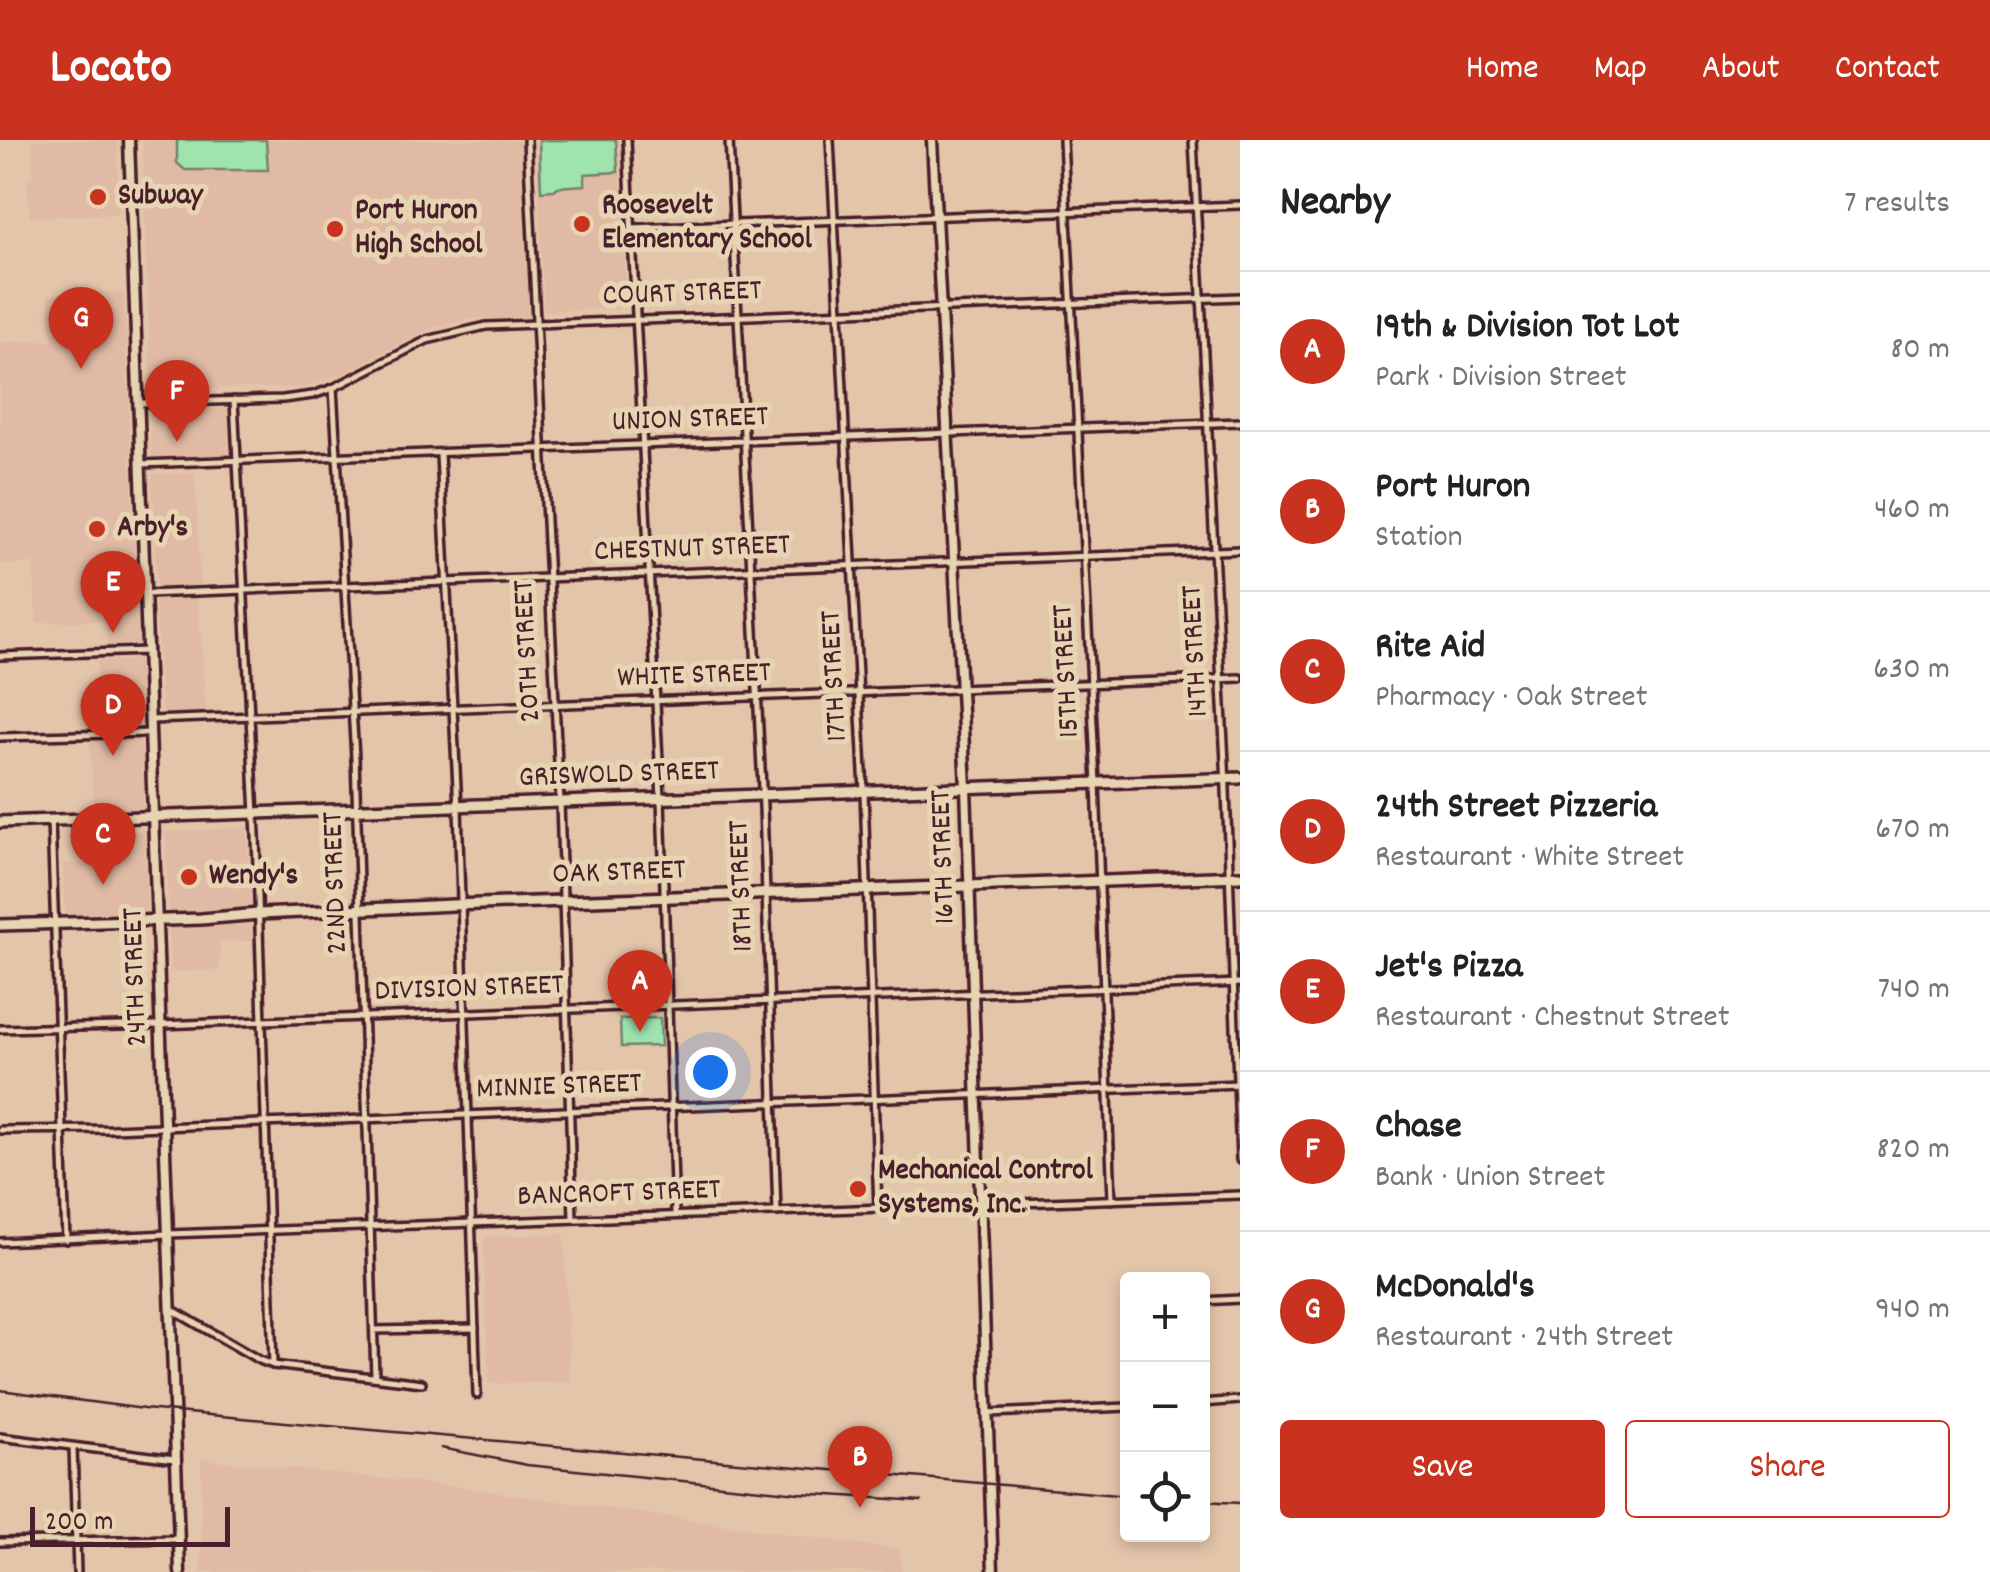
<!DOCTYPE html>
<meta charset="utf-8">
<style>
body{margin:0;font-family:Dekko,sans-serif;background:#f2f2f2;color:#222}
.controls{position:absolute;right:30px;bottom:30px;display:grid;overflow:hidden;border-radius:10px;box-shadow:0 5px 15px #0003}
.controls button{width:90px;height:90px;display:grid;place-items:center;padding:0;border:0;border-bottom:2px solid #e0e0e0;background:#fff;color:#222;font:50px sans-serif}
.scale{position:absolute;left:30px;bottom:25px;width:200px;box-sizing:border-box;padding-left:10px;border:5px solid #4a1f2b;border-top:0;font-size:28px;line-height:35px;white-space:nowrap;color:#4a1f2b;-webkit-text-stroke:8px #e7d4b2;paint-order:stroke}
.you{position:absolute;left:710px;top:932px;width:35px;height:35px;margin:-25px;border:8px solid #fff;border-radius:50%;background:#1a73e8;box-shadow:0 0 0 15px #1a73e833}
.badge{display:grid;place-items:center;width:65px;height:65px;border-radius:50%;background:#c8321e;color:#fff;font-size:32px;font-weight:700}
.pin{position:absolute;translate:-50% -82px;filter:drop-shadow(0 2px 5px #0008)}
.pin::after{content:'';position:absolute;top:52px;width:35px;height:30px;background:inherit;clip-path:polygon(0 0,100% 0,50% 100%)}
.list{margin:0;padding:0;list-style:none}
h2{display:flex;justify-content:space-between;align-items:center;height:130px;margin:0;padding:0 40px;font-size:42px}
h2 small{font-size:32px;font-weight:400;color:#767676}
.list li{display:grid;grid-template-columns:65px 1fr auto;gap:30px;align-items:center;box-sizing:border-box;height:160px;padding:0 40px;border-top:2px solid #e0e0e0}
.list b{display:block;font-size:38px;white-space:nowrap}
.list p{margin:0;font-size:32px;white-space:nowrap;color:#767676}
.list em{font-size:32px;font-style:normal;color:#767676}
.actions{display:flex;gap:20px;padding:30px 40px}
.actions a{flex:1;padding:22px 0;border:2px solid #c8321e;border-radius:10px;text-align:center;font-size:35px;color:#c8321e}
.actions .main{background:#c8321e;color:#fff}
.icon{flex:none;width:55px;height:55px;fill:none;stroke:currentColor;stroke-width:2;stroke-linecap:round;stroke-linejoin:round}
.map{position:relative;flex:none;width:1240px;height:1432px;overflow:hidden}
header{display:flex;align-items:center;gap:60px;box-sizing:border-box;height:140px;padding:0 50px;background:#c8321e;color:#fff}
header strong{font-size:48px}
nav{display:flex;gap:55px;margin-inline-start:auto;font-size:35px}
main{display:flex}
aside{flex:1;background:#fff}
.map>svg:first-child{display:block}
.built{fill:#e0baa4}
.green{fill:#9fe3af;stroke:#74816d;stroke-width:2.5}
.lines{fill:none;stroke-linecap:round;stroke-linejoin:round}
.street-casing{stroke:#4a1f2b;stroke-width:12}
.secondary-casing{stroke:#4a1f2b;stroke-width:15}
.primary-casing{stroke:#4a1f2b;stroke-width:16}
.street{stroke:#e7d4b2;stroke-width:5}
.secondary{stroke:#e7d4b2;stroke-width:8}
.primary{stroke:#e7d4b2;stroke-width:9}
.rail{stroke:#4a1f2b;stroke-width:2.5}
.poi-dot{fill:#c8321e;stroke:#e7d4b2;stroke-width:4}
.labels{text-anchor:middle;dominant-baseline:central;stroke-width:10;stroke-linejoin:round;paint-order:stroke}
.poi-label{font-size:30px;font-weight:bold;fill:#4a1f2b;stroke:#e7d4b2;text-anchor:start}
.street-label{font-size:30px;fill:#4a1f2b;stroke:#e7d4b2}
</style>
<header>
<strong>Locato</strong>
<nav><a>Home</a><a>Map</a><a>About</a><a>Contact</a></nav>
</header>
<main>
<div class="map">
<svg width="1240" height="1432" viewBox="0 0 1240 1432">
<rect width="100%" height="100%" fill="#e3c5aa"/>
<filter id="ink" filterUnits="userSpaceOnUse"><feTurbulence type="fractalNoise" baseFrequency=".01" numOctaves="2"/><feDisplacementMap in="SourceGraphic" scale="20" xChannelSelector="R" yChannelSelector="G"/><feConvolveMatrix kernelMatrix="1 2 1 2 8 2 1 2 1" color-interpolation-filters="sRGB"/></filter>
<g filter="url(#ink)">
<g class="built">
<polygon points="32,0 117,0 119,74 30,77 27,38 33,37"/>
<polygon points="142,0 520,0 529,177 471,179 436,187 381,213 343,234 305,247 151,250"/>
<polygon points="537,0 619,0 627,168 544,171"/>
<polygon points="124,152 138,506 107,507 107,480 36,483 34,424 0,424 0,202 52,201 48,155"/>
<polygon points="228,268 229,318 152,320 150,270"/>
<polygon points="195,333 200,445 157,448 152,334"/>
<polygon points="198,458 206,572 162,574 155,460"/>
<polygon points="139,520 141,588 92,589 91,558 98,557 97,521"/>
<polygon points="141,598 144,668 94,670 90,601"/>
<polygon points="247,688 251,769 168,771 166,692"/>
<polygon points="144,691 147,771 65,774 63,724 97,723 96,693"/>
<polygon points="252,785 252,801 220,801 219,830 170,832 169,788"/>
<polygon points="564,1094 570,1241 489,1244 483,1097"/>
<polygon points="201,1319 458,1347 900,1410 901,1432 201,1432"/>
</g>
<g class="green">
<polygon points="177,0 266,0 268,30 185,30 177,23"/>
<polygon points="539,0 616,0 618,32 585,34 585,45 558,47 554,50 541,51"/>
<polygon points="660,878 661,906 621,907 620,879"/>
</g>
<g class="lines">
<defs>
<g id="street">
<polyline points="527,0 560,662 573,1079"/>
<polyline points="627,0 661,659 675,1075"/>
<polyline points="729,0 763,667 777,1072"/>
<polyline points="830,0 864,651 878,1069"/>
<polyline points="1063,0 1096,643 1112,1060"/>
<polyline points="1193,0 1225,623 1240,1020"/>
<polyline points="632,88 1240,65"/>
<polyline points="333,248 355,618 375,1237"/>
<polyline points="234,260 256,695 273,1225"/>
<polyline points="140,263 283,259 313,255 333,248 427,200 486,186 1240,157"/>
<polyline points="440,314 458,667 477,1255"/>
<polyline points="141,324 1240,282"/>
<polyline points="146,454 1240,410"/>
<polyline points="0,516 148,511"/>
<polyline points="151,580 1240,538"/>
<polyline points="0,597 151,593"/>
<polyline points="51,681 66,1100"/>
<polyline points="0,889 161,885 1240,843"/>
<polyline points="0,990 112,989 1240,944"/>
<polyline points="0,1102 168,1094 1240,1055"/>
<polyline points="1202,1161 1240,1159"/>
<polyline points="171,1169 259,1220 273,1225 422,1243"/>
<polyline points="374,1190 475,1188"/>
<polyline points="1202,1263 1240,1260"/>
<polyline points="989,1273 1128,1267"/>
<polyline points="0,1297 175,1319"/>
<polyline points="73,1307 77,1432"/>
<polyline points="0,1402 178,1399"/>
</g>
<g id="secondary">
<polyline points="129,0 180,1432"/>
<polyline points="932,0 966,647 993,1432"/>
</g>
<g id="primary">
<polyline points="0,682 1240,638"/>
<polyline points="0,785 201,779 259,774 453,765 1240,736"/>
</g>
</defs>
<use href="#street" class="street-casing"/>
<use href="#secondary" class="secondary-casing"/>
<use href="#primary" class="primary-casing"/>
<use href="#street" class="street"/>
<use href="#secondary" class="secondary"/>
<use href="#primary" class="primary"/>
<g class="rail">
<polyline points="0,1250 144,1269 372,1290 1128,1356"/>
<polyline points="441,1308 527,1325 799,1353 921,1361"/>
<polyline points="1202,1361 1240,1363"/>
</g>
</g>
</g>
<g class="poi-dot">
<circle cx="98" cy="57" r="10"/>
<circle cx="582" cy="84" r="10"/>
<circle cx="335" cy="89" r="10"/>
<circle cx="97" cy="389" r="10"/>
<circle cx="189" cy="737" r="10"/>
<circle cx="858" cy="1049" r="10"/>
</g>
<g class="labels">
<g class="poi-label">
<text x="118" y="57">Subway</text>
<text x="602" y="67">Roosevelt<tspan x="602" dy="34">Elementary School</tspan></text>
<text x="355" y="72">Port Huron<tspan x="355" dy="34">High School</tspan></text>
<text x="117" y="389">Arby's</text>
<text x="209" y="737">Wendy's</text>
<text x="878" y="1032">Mechanical Control<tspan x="878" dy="34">Systems, Inc.</tspan></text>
</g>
<g class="street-label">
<text transform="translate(682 155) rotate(-2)">COURT STREET</text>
<text transform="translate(690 281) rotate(-2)">UNION STREET</text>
<text transform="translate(692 410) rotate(-2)">CHESTNUT STREET</text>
<text transform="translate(529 511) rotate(-93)">20TH STREET</text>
<text transform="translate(1197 511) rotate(-93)">14TH STREET</text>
<text transform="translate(1068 531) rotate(-93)">15TH STREET</text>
<text transform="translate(836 536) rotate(-93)">17TH STREET</text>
<text transform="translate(694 537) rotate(-2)">WHITE STREET</text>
<text transform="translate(619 636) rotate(-2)">GRISWOLD STREET</text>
<text transform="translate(945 717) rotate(-92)">16TH STREET</text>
<text transform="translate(619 734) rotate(-2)">OAK STREET</text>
<text transform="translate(337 743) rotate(-92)">22ND STREET</text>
<text transform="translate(743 746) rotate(-92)">18TH STREET</text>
<text transform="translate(137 837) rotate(-92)">24TH STREET</text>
<text transform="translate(469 850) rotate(-2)">DIVISION STREET</text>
<text transform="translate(559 948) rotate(-2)">MINNIE STREET</text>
<text transform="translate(619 1055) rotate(-2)">BANCROFT STREET</text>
</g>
</g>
</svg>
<div class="controls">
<button>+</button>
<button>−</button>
<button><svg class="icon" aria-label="locate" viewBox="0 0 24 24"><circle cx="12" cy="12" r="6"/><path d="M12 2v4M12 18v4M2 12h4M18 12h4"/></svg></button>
</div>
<div class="scale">200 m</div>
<div class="you"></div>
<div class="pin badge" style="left:640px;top:892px">A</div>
<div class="pin badge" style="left:860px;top:1368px">B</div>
<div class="pin badge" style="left:103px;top:745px">C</div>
<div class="pin badge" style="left:113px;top:616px">D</div>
<div class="pin badge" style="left:113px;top:493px">E</div>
<div class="pin badge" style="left:177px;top:302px">F</div>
<div class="pin badge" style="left:81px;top:229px">G</div>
</div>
<aside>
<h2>Nearby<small>7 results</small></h2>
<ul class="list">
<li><span class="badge">A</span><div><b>19th &amp; Division Tot Lot</b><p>Park · Division Street</p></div><em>80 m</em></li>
<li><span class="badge">B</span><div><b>Port Huron</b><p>Station</p></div><em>460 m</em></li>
<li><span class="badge">C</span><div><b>Rite Aid</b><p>Pharmacy · Oak Street</p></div><em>630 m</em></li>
<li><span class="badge">D</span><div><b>24th Street Pizzeria</b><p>Restaurant · White Street</p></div><em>670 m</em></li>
<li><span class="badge">E</span><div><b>Jet's Pizza</b><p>Restaurant · Chestnut Street</p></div><em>740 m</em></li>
<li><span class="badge">F</span><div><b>Chase</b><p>Bank · Union Street</p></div><em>820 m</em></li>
<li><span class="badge">G</span><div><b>McDonald's</b><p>Restaurant · 24th Street</p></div><em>940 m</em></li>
</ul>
<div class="actions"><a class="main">Save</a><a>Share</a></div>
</aside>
</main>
